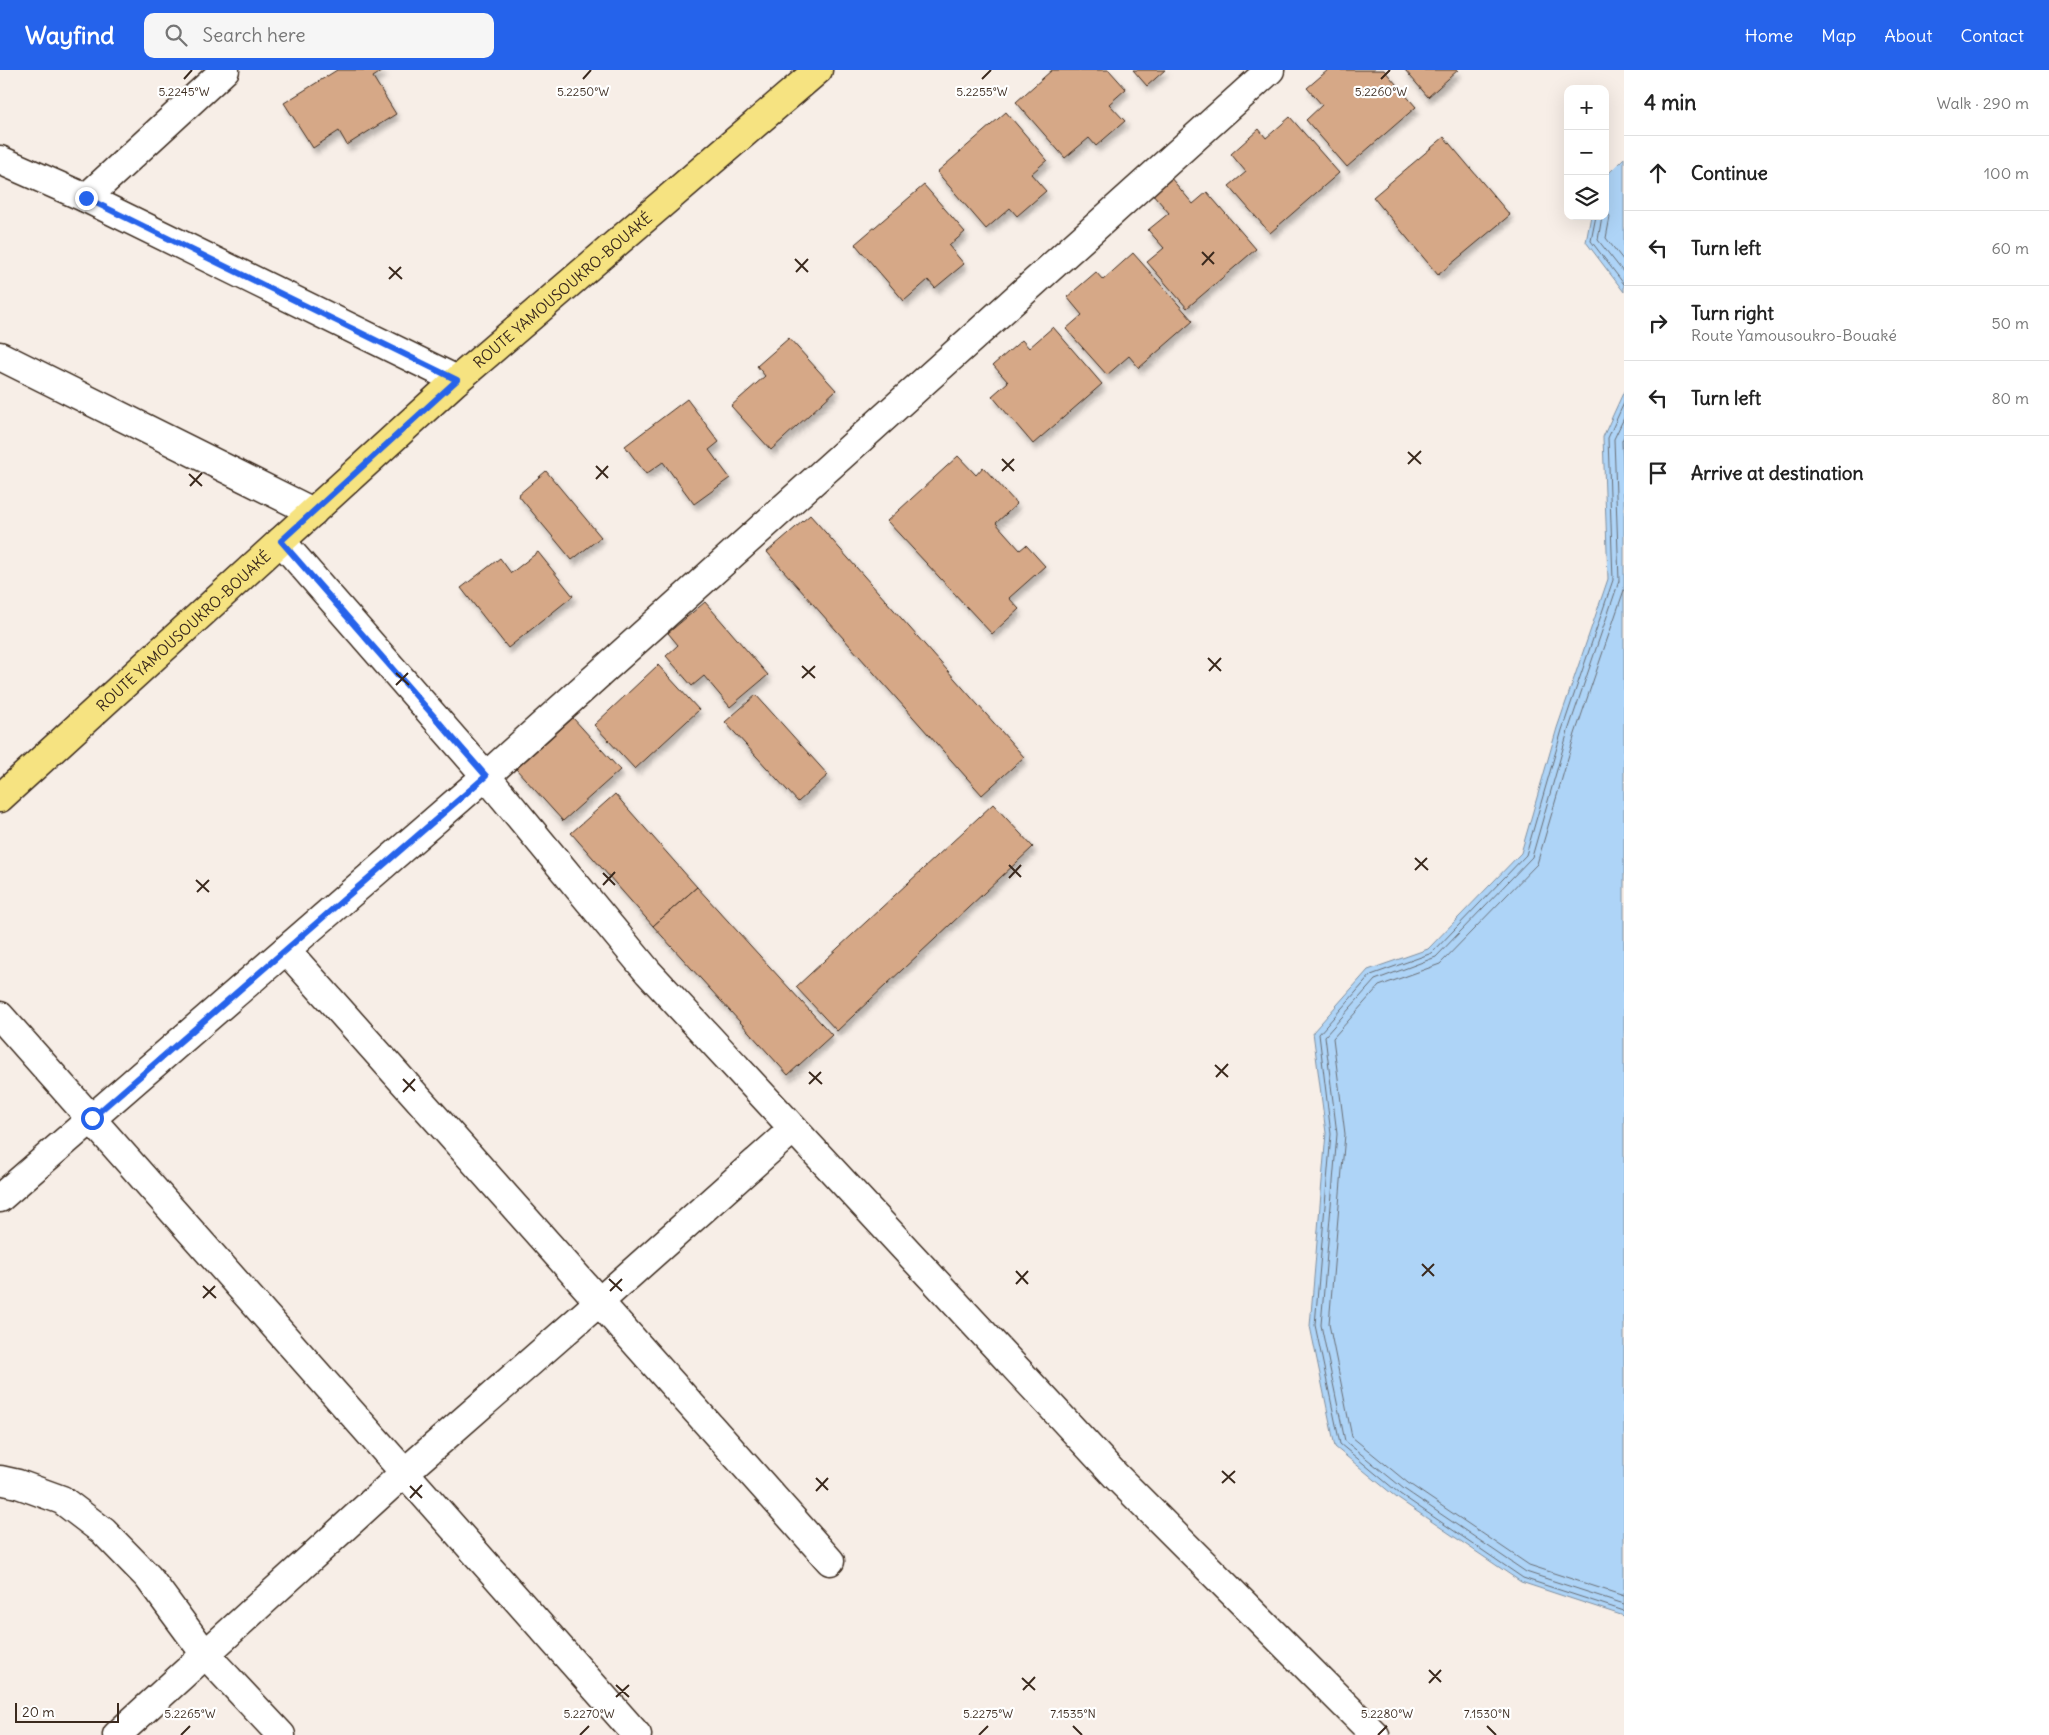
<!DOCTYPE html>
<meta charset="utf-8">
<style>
body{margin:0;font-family:Delius,sans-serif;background:#f6f6f6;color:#222}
.controls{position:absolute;right:15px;top:15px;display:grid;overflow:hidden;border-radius:10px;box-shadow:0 5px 20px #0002}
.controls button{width:45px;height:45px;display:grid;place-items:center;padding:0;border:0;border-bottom:1px solid #e0e0e0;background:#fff;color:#222;font:25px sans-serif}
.scale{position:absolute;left:15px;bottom:12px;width:104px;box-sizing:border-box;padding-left:5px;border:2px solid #3b2a1e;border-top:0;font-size:14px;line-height:18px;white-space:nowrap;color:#3b2a1e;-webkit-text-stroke:4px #fff;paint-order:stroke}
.stop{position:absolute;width:15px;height:15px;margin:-11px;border:4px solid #2563eb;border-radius:50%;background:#fff}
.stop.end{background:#2563eb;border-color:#fff;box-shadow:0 1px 5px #0008}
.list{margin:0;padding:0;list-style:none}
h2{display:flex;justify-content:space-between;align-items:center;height:65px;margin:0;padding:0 20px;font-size:21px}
h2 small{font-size:16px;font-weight:400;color:#767676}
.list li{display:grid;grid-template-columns:32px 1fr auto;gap:15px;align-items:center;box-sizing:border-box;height:75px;padding:0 20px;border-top:1px solid #e0e0e0}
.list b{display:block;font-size:19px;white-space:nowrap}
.list p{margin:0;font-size:16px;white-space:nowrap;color:#767676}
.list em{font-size:16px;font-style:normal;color:#767676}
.icon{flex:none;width:28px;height:28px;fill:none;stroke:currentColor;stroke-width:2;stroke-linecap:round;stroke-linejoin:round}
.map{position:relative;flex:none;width:1624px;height:1665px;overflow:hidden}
header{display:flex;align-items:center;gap:30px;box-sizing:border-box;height:70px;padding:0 25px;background:#2563eb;color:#fff}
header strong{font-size:24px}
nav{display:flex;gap:28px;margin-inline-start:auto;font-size:18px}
.search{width:350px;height:45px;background:#f6f6f6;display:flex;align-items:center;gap:12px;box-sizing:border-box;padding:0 18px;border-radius:10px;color:#767676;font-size:19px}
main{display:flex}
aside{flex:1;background:#fff}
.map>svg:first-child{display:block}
.water{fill:#aed4f7;stroke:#8090a0}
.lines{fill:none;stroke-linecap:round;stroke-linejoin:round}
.shore{stroke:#696e75;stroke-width:1}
.building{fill:#d6a887;stroke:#3b2a1e;filter:url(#shadow)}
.street-casing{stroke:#3b2a1e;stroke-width:31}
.secondary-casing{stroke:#3b2a1e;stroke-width:31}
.primary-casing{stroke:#3b2a1e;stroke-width:31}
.street{stroke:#fff;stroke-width:28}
.secondary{stroke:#fff;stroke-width:28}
.primary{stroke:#f6e381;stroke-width:28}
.route{stroke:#2563eb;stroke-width:6}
.ticks{fill:none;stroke:#3b2a1e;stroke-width:2}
.labels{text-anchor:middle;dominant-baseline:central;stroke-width:4.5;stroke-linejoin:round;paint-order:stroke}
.street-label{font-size:15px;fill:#3b2a1e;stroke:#fff}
.ticks-label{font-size:12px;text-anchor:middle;fill:#3b2a1e;stroke:#fff;stroke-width:4.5;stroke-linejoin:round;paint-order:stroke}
</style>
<header>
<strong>Wayfind</strong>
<div class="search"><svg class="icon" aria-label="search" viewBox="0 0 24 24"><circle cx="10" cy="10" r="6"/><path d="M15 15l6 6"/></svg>Search here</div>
<nav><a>Home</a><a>Map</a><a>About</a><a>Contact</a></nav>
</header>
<main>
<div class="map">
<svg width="1624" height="1665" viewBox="0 0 1624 1665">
<defs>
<filter id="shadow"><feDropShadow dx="3" dy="5.5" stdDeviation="2.5" flood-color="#0004"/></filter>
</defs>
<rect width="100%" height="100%" fill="#f7eee7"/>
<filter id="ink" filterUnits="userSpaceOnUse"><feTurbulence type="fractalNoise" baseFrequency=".02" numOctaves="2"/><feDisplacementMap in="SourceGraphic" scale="10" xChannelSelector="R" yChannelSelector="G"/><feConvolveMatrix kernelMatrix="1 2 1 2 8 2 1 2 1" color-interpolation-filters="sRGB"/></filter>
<g filter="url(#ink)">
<g class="water">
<polygon points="1624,88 1624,222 1586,172 1591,146 1605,146 1605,107"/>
<polygon points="1624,321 1624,1546 1521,1512 1397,1428 1335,1377 1310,1256 1326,1063 1313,962 1368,900 1428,879 1521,783 1557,658 1608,509 1603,367"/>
</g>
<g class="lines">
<g class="shore">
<polyline points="1605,135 1610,147 1606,168 1624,191"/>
<polyline points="1596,146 1591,171 1624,214"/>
<polyline points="1602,146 1598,170 1624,203"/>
<polyline points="1624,333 1608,368 1613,510 1562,660 1526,785 1432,883 1371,905 1319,964 1331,1064 1315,1255 1340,1374 1400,1424 1523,1508 1624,1541"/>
<polyline points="1624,348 1614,369 1619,511 1568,661 1532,787 1436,887 1375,910 1325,966 1337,1064 1321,1255 1345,1371 1404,1419 1526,1502 1624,1534"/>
<polyline points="1624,366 1622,371 1624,426"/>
<polyline points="1624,520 1575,664 1537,794 1440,894 1379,916 1333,968 1345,1064 1329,1254 1352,1367 1408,1413 1529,1495 1624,1526"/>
</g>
</g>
<g class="building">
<polygon points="337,0 384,0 373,7 396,44 347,75 339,61 313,78 284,33"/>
<polygon points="1052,0 1109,0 1126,19 1109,34 1125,51 1096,76 1089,68 1065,88 1016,32"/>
<polygon points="1133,0 1165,0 1147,16"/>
<polygon points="1328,0 1384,0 1416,37 1347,97 1306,50 1322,35 1307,18"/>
<polygon points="1405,0 1458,0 1428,27"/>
<polygon points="1006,42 1047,90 1031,104 1046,121 1017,146 1010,138 986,159 937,102"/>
<polygon points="1290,47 1339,103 1270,163 1229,116 1246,102 1231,84 1259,59 1266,68"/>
<polygon points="1444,67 1510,145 1438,205 1373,127"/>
<polygon points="1170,107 1193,134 1207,122 1256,179 1187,238 1147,192 1164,178 1148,160 1169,143 1152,123"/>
<polygon points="924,115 965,162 949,176 964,194 935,218 928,210 904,231 855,174"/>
<polygon points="1133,183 1193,251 1139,298 1129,286 1107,305 1066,259 1082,245 1067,227 1096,202 1103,210"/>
<polygon points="1053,257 1102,314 1033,374 992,326 1008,312 993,295 1022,270 1029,278"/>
<polygon points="789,268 836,320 771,380 731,336 765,306 757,296"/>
<polygon points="687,329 719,372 709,380 730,408 694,434 663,392 646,404 625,376"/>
<polygon points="958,386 976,405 983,397 1017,434 996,453 1020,480 1026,475 1045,496 1009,528 1019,539 992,564 887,451"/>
<polygon points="546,401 601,467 572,490 518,425"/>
<polygon points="810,445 1024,687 982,725 767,482"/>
<polygon points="538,482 573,526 508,578 461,518 500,488 511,503"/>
<polygon points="705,532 768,605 730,637 704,606 692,616 666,586 678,575 668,563"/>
<polygon points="658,595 699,640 635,699 594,655"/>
<polygon points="756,625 828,705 798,732 725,652"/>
<polygon points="573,648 620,700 563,751 516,699"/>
<polygon points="615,724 697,817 653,856 571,763"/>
<polygon points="993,734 1033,777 837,961 796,917"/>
<polygon points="697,817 832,965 788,1005 653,856"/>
</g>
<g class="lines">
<defs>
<g id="street">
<polyline points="86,128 225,0"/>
<polyline points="0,286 313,442"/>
<polyline points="286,880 830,1491"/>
<polyline points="0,946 637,1665"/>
<polyline points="0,1128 486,706 1270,0"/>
<polyline points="0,1410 18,1414 62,1430 104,1462 148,1507 205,1584 281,1665"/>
<polyline points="117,1665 405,1402 599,1232 793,1059"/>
</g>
<g id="secondary">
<polyline points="0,90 86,128 457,310"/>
<polyline points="281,471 486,706 648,902 1116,1406 1375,1665"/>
</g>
<g id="primary">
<path id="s1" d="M0 728 457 310 818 0"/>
</g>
</defs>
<use href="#street" class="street-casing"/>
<use href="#secondary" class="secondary-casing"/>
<use href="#primary" class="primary-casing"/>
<use href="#street" class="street"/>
<use href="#secondary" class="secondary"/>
<use href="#primary" class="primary"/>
</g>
</g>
<g class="lines" filter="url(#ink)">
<polyline class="route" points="86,128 457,310 281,471 486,706 92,1048"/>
</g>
<path class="ticks" d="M184 9 192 0M583 9 591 0M982 9 991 0M1381 9 1390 0M1202 182 1214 194M795 189 808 202M1202 195 1214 182M389 197 402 209M796 202 808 189M389 209 401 197M1408 382 1421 394M1002 389 1014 401M1408 394 1421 381M596 396 608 408M1002 401 1014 389M189 404 202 416M596 409 608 396M190 416 202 403M1208 588 1221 601M802 596 815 608M1209 601 1221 588M396 603 409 615M802 608 815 596M396 615 408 603M1415 788 1428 800M1009 795 1021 807M1415 800 1427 788M603 803 615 815M1009 808 1021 795M196 810 209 822M603 815 615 802M197 822 209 810M1215 995 1228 1007M809 1002 822 1014M1216 1007 1228 994M403 1009 415 1021M809 1014 821 1002M403 1022 415 1009M1422 1194 1434 1206M1016 1201 1028 1214M1422 1206 1434 1194M609 1209 622 1221M1016 1214 1028 1201M203 1216 216 1228M610 1221 622 1209M203 1228 215 1216M1222 1401 1235 1413M816 1408 828 1420M1222 1413 1235 1401M410 1416 422 1428M816 1421 828 1408M410 1428 422 1415M1429 1600 1441 1612M1022 1608 1035 1620M1429 1613 1441 1600M616 1615 629 1627M1023 1620 1035 1607M616 1627 629 1615M1073 1656 1082 1665M1487 1656 1496 1665M181 1665 190 1656M580 1665 589 1656M979 1665 988 1656M1378 1665 1387 1656"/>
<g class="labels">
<g class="street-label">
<text stroke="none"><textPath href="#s1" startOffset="758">ROUTE YAMOUSOUKRO-BOUAKÉ</textPath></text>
<text stroke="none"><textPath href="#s1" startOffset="248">ROUTE YAMOUSOUKRO-BOUAKÉ</textPath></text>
</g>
</g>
<g class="ticks-label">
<text x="184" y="26">5.2245°W</text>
<text x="583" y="26">5.2250°W</text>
<text x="982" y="26">5.2255°W</text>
<text x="1381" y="26">5.2260°W</text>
<text x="190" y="1648">5.2265°W</text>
<text x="589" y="1648">5.2270°W</text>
<text x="988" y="1648">5.2275°W</text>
<text x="1387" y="1648">5.2280°W</text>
<text x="1073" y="1648">7.1535°N</text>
<text x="1487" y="1648">7.1530°N</text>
</g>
</svg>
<div class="controls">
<button>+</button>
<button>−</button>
<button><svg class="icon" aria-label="layers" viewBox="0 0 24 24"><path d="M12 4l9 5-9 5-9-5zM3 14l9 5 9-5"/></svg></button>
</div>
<div class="scale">20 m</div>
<div class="stop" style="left:92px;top:1048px"></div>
<div class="stop end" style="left:86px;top:128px"></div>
</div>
<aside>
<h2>4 min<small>Walk · 290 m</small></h2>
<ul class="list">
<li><svg class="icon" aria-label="ahead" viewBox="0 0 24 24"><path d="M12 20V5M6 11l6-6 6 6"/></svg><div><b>Continue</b></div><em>100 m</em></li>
<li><svg class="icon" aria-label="left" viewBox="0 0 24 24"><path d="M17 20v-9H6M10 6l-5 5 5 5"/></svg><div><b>Turn left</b></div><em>60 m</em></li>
<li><svg class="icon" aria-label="right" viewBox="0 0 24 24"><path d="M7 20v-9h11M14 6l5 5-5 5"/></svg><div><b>Turn right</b><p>Route Yamousoukro-Bouaké</p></div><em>50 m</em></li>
<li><svg class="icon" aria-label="left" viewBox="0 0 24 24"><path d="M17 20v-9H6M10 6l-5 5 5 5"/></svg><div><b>Turn left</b></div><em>80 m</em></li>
<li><svg class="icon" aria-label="arrive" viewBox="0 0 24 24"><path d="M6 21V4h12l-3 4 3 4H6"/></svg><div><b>Arrive at destination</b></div></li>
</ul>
</aside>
</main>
